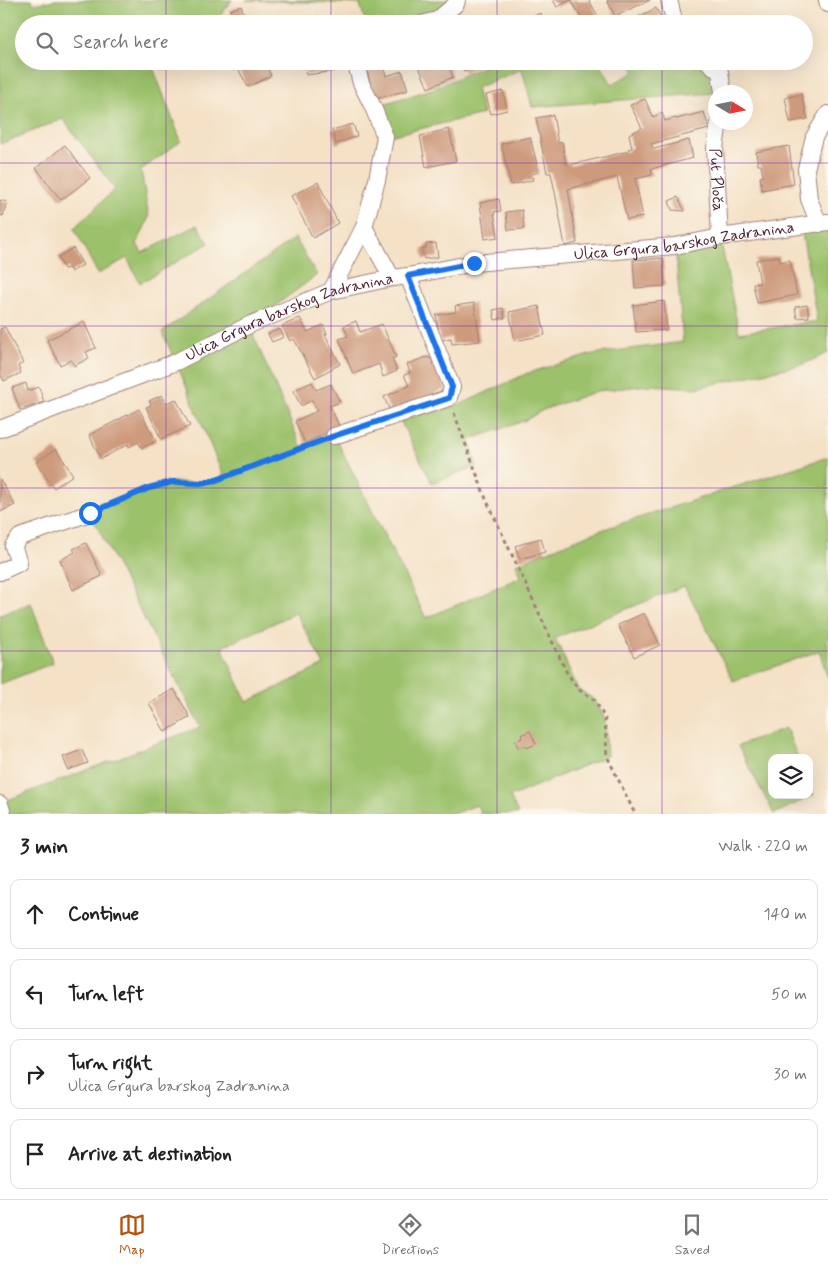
<!DOCTYPE html>
<meta charset="utf-8">
<style>
body{margin:0;font-family:Mynerve,sans-serif;background:#f6f6f6;color:#202124}
.controls{position:absolute;right:15px;bottom:15px;display:grid;overflow:hidden;border-radius:10px;box-shadow:0 5px 20px #0002}
.controls button{width:45px;height:45px;display:grid;place-items:center;padding:0;border:0;border-bottom:1px solid #e0e0e0;background:#fff;color:#202124;font:25px sans-serif}
.compass{position:absolute;left:708px;top:85px;width:45px;height:45px;border-radius:50%;background:#fff;box-shadow:0 5px 20px #0002;rotate:100deg}
.stop{position:absolute;width:15px;height:15px;margin:-11px;border:4px solid #1a73e8;border-radius:50%;background:#fff}
.stop.end{background:#1a73e8;border-color:#fff;box-shadow:0 1px 5px #0008}
.list{margin:0;padding:0;list-style:none}
h2{display:flex;justify-content:space-between;align-items:center;height:65px;margin:0;padding:0 20px;font-size:21px}
h2 small{font-size:16px;font-weight:400;color:#757577}
.list li{display:grid;grid-template-columns:32px 1fr auto;gap:15px;align-items:center;box-sizing:border-box;height:70px;margin:0 10px 10px;padding:0 10px;border:1px solid #e0e0e0;border-radius:10px}
.list b{display:block;font-size:19px;white-space:nowrap}
.list p{margin:0;font-size:16px;white-space:nowrap;color:#757577}
.list em{font-size:16px;font-style:normal;color:#757577}
.icon{flex:none;width:28px;height:28px;fill:none;stroke:currentColor;stroke-width:2;stroke-linecap:round;stroke-linejoin:round}
.map{position:relative;flex:none;width:828px;height:814px;overflow:hidden}
.search{position:absolute;background:#fff;box-shadow:0 5px 20px #0002;left:15px;right:15px;top:15px;height:55px;display:flex;align-items:center;gap:12px;box-sizing:border-box;padding:0 18px;border-radius:28px;color:#757577;font-size:19px}
.sheet{height:385px;background:#fff}
nav{display:flex;justify-content:space-around;align-items:center;box-sizing:border-box;height:70px;border-top:1px solid #e0e0e0;background:#fff;font-size:14px;color:#757577}
nav a{display:grid;justify-items:center;gap:2px}
nav .on{color:#b45309}
.map>svg:first-child{display:block}
.green{fill:#9bc16b;stroke:#72704b;fill-rule:evenodd}
.building{fill:#ce9a7c}
.lines{fill:none;stroke-linecap:round;stroke-linejoin:round}
.street-casing{stroke:#9f8078;stroke-width:18}
.path{stroke:#9f8078;stroke-width:3;stroke-dasharray:4 4;stroke-linecap:butt}
.street{stroke:#fff;stroke-width:16}
.route{stroke:#1a73e8;stroke-width:6}
.grid{fill:none;stroke:#7b2cbf;stroke-width:1;stroke-opacity:0.55}
.labels{text-anchor:middle;dominant-baseline:central;stroke-width:4;stroke-linejoin:round;paint-order:stroke}
.street-label{font-size:16px;fill:#4a1f2b;stroke:#fbf7ec}
</style>
<div class="map">
<svg width="828" height="814" viewBox="0 0 828 814">
<rect width="100%" height="100%" fill="#fbf7ec"/>
<filter id="ink" filterUnits="userSpaceOnUse"><feTurbulence type="fractalNoise" baseFrequency=".02" numOctaves="2"/><feDisplacementMap in="SourceGraphic" scale="10" xChannelSelector="R" yChannelSelector="G"/><feConvolveMatrix kernelMatrix="1 2 1 2 8 2 1 2 1" color-interpolation-filters="sRGB"/></filter>
<filter id="wash" filterUnits="userSpaceOnUse"><feTurbulence type="fractalNoise" baseFrequency=".0096" numOctaves="4" result="noise"/><feDisplacementMap in="SourceGraphic" scale="20" xChannelSelector="R" yChannelSelector="G"/><feGaussianBlur stdDeviation="1.12" result="paint"/><feColorMatrix in="noise" values="0 0 0 0 0 0 0 0 0 0 0 0 0 0 0 0 0 1.4 0 .05"/><feComposite in="paint" operator="in"/></filter>
<g filter="url(#wash)">
<rect width="100%" height="100%" fill="#f4e1c6"/>
<g class="green">
<polygon points="0,0 32,0 33,4 56,0 232,0 214,24 24,24 24,61 160,61 152,65 181,141 141,170 149,217 137,244 142,253 197,225 209,243 140,283 127,258 98,274 74,228 115,189 63,119 0,144"/>
<polygon points="246,0 457,0 422,24 366,24 360,4"/>
<polygon points="496,61 598,61 612,84 635,72 629,61 707,61 720,72 715,93 532,107 522,69 476,88 483,114 385,137 373,107 432,89"/>
<polygon points="828,222 828,353 804,364 696,388 649,385 597,391 543,410 524,421 469,440 477,466 432,483 400,420 459,405 528,373 593,354 683,342 675,246 720,237 739,333 817,321 801,227"/>
<path d="M295 238 317 275 249 325 301 446 335 437 426 618 521 577 516 564 595 532 828 457V678L819 651 733 681 690 596 684 586 555 638 578 689 595 700 605 719 607 756 510 797 518 814H481L477 805 452 814H0V803L200 727 90 513 149 488 172 482 200 483 224 478 176 362 162 332ZM296 613 324 665 247 702 222 647Z"/>
<polygon points="31,603 53,663 0,684 0,615"/>
<polygon points="786,728 798,758 772,758 772,795 809,795 809,783 814,795 774,814 738,746"/>
</g>
<g id="blocks">
<g class="building">
<polygon points="553,0 571,0 557,7"/>
<polygon points="571,0 589,0 602,24 584,24"/>
<polygon points="607,0 650,0 615,16"/>
<polygon points="241,6 246,18 235,22 230,10"/>
<polygon points="656,8 663,22 659,24 639,24 636,18"/>
<polygon points="541,13 545,24 519,24 517,18 524,15 527,22 533,19 532,16"/>
<polygon points="234,61 264,61 271,76 248,87"/>
<polygon points="304,61 335,61 336,71 306,75"/>
<polygon points="364,61 382,61 386,76 402,71 408,90 375,99"/>
<polygon points="443,61 447,61 453,77 428,88 419,67 431,62 433,66"/>
<polygon points="460,61 474,61 476,67 464,72"/>
<polygon points="503,91 507,110 491,114 486,95"/>
<polygon points="801,94 808,119 790,122 785,98"/>
<polygon points="645,99 653,117 662,113 665,121 676,118 676,119 704,112 709,129 651,144 654,149 689,140 693,158 651,169 652,175 635,179 643,217 627,220 617,177 568,189 577,243 565,246 555,192 551,173 547,173 536,118 553,115 558,143 562,142 566,164 570,164 570,165 629,151 628,149 632,148 629,134 642,128 630,105"/>
<polygon points="353,124 357,136 336,144 332,130"/>
<polygon points="449,129 456,161 426,167 420,136"/>
<polygon points="530,137 539,172 532,174 533,180 511,185 501,144"/>
<polygon points="65,145 90,178 61,200 36,168"/>
<polygon points="789,146 794,184 762,190 760,177 763,176 761,165 758,165 756,152"/>
<polygon points="318,182 338,223 313,238 291,196"/>
<polygon points="678,197 685,211 672,210 669,201"/>
<polygon points="499,199 501,211 494,212 498,237 485,239 480,203"/>
<polygon points="0,200 7,202 3,216 0,215"/>
<polygon points="522,210 524,229 508,230 506,212"/>
<polygon points="436,243 438,257 424,259 422,249 426,248 426,244"/>
<polygon points="73,248 83,265 71,272 69,268 64,269 58,257"/>
<polygon points="779,256 780,262 790,260 797,295 757,303 753,284 760,283 756,260"/>
<polygon points="663,258 665,286 635,288 633,260"/>
<polygon points="664,301 667,330 636,332 633,305"/>
<polygon points="474,303 480,341 452,344 451,338 440,340 436,315 456,312 455,306"/>
<polygon points="807,305 809,317 797,318 795,307"/>
<polygon points="539,306 545,335 515,341 509,312"/>
<polygon points="503,308 505,318 495,320 493,310"/>
<polygon points="300,318 307,332 323,325 327,334 325,334 340,364 315,378 294,339 290,341 282,326"/>
<polygon points="356,321 360,332 382,324 396,357 392,359 397,371 383,377 379,364 353,374 339,339 348,336 344,326"/>
<polygon points="84,322 96,348 86,352 89,358 74,366 71,360 60,365 47,340"/>
<polygon points="5,327 23,363 18,366 21,373 4,381 0,374 0,329"/>
<polygon points="280,329 284,337 272,342 268,334"/>
<polygon points="427,357 435,361 446,389 390,411 384,397 409,386 404,375 410,373 407,364"/>
<polygon points="312,382 316,390 331,384 340,402 330,406 340,428 305,443 295,421 317,411 312,400 301,406 293,391"/>
<polygon points="26,383 28,391 39,387 44,402 20,410 12,388"/>
<polygon points="162,395 166,403 176,399 190,426 161,439 146,407 151,405 149,401"/>
<polygon points="139,409 156,441 142,448 138,442 129,447 128,444 101,459 89,435"/>
<polygon points="56,449 73,475 54,488 36,462"/>
<polygon points="0,479 15,505 0,512"/>
<polygon points="541,538 545,552 520,559 515,546"/>
<polygon points="86,543 102,576 73,590 60,560 75,552 73,549"/>
<polygon points="644,613 660,645 634,657 618,625"/>
<polygon points="174,689 190,717 165,732 149,703"/>
<polygon points="530,731 536,744 527,748 526,745 519,749 515,741 522,738 521,735"/>
<polygon points="82,750 88,763 68,770 63,757"/>
</g>
</g>
</g>
<g filter="url(#ink)">
<use href="#blocks" fill-opacity="0" stroke="#9f8078" stroke-width="1"/>
<g class="lines">
<defs>
<g id="street">
<polyline points="669,0 675,24"/>
<polyline points="827,0 828,4"/>
<polyline points="422,24 437,20 456,4 457,0"/>
<polyline points="707,61 720,72 723,92"/>
<path id="s1" d="M719 122 715 148 720 237"/>
<polyline points="819,224 809,199 806,169 814,137 828,114"/>
<polyline points="364,227 392,278"/>
<polyline points="331,291 364,227 377,180 385,137 373,107 361,83 355,61"/>
<path id="s2" d="M0 429 176 362 249 325 331 291 392 278 408 276 474 263 675 246 720 237 828 222"/>
<polyline points="334,436 449,398 452,387 408,276"/>
<polyline points="0,572 19,563 13,546 20,537 90,513"/>
<polyline points="0,804 3,814"/>
</g>
</defs>
<use href="#street" class="street-casing"/>
<g class="path">
<polyline points="454,413 486,499 566,671 578,689 595,700 605,719 607,756 635,814"/>
<polyline points="105,506 149,488 172,482 200,483 216,480 319,441"/>
</g>
<use href="#street" class="street"/>
</g>
</g>
<g class="lines" filter="url(#ink)">
<polyline class="route" points="90,513 149,488 172,482 200,483 216,480 334,436 449,398 452,387 408,276 474,263"/>
</g>
<path class="grid" d="M166 0V24M331 0V24M497 0V24M662 0V24M166 61V814M331 61V814M497 61V814M662 61V814M0 163H828M0 326H828M0 488H828M0 651H828"/>
<g class="labels">
<g class="street-label">
<text stroke="none"><textPath href="#s1" startOffset="58">Put Ploča</textPath></text>
<text stroke="none"><textPath href="#s2" startOffset="716">Ulica Grgura barskog Zadranina</textPath></text>
<text stroke="none"><textPath href="#s2" startOffset="311">Ulica Grgura barskog Zadranina</textPath></text>
</g>
</g>
</svg>
<div class="controls">
<button><svg class="icon" aria-label="layers" viewBox="0 0 24 24"><path d="M12 4l9 5-9 5-9-5zM3 14l9 5 9-5"/></svg></button>
</div>
<svg class="compass" viewBox="-18 -18 36 36"><path d="M0-13l5 13h-10z" fill="#e53935"/><path d="M0 13l5-13h-10z" fill="#757577"/></svg>
<div class="stop" style="left:90px;top:513px"></div>
<div class="stop end" style="left:474px;top:263px"></div>
<div class="search"><svg class="icon" aria-label="search" viewBox="0 0 24 24"><circle cx="10" cy="10" r="6"/><path d="M15 15l6 6"/></svg>Search here</div>
</div>
<section class="sheet">
<h2>3 min<small>Walk · 220 m</small></h2>
<ul class="list">
<li><svg class="icon" aria-label="ahead" viewBox="0 0 24 24"><path d="M12 20V5M6 11l6-6 6 6"/></svg><div><b>Continue</b></div><em>140 m</em></li>
<li><svg class="icon" aria-label="left" viewBox="0 0 24 24"><path d="M17 20v-9H6M10 6l-5 5 5 5"/></svg><div><b>Turn left</b></div><em>50 m</em></li>
<li><svg class="icon" aria-label="right" viewBox="0 0 24 24"><path d="M7 20v-9h11M14 6l5 5-5 5"/></svg><div><b>Turn right</b><p>Ulica Grgura barskog Zadranina</p></div><em>30 m</em></li>
<li><svg class="icon" aria-label="arrive" viewBox="0 0 24 24"><path d="M6 21V4h12l-3 4 3 4H6"/></svg><div><b>Arrive at destination</b></div></li>
</ul>
</section>
<nav>
<a class="on"><svg class="icon" aria-label="map" viewBox="0 0 24 24"><path d="M3 6l6-2 6 2 6-2v14l-6 2-6-2-6 2zM9 4v14M15 6v14"/></svg>Map</a>
<a><svg class="icon" aria-label="directions" viewBox="0 0 24 24"><path d="M12 3l9 9-9 9-9-9zM9 14v-3h6M13 9l2 2-2 2"/></svg>Directions</a>
<a><svg class="icon" aria-label="saved" viewBox="0 0 24 24"><path d="M7 4h10v16l-5-4-5 4z"/></svg>Saved</a>
</nav>
